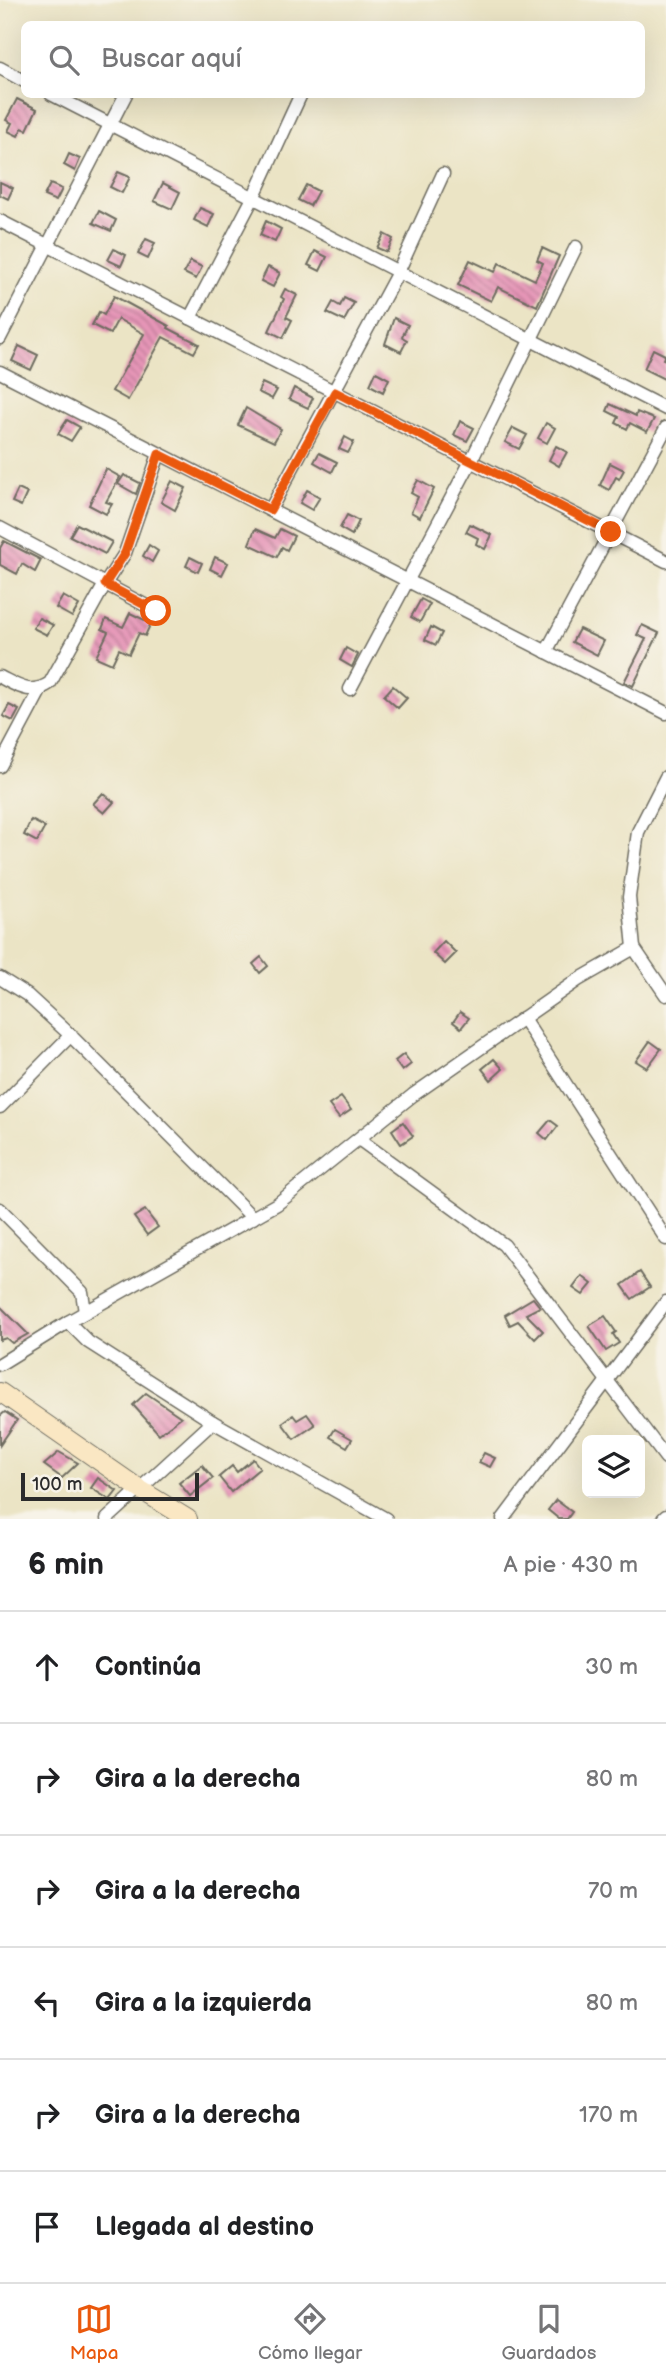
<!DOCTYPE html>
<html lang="es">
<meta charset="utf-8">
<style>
body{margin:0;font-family:"Balsamiq Sans",sans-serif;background:#f6f6f6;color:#202124}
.controls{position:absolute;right:21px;bottom:21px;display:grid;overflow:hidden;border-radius:10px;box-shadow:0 7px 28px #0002}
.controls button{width:63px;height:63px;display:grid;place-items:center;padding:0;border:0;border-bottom:2px solid #e0e0e0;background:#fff;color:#202124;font:35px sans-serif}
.scale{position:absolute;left:21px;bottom:18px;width:178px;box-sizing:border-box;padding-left:7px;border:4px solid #2b2b2b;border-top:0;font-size:19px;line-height:24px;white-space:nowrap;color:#2b2b2b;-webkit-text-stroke:5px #f7f3e8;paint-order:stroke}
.stop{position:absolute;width:21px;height:21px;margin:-16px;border:5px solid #ea580c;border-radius:50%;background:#fff}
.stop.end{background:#ea580c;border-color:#fff;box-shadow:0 2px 7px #0008}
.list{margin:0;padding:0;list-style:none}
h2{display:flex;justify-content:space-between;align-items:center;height:91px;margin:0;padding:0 28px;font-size:30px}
h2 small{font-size:23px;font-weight:400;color:#757577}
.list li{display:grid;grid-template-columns:46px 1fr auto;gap:21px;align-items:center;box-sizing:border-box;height:112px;padding:0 28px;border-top:2px solid #e0e0e0}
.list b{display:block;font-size:26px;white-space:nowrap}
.list em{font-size:23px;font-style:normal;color:#757577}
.icon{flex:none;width:38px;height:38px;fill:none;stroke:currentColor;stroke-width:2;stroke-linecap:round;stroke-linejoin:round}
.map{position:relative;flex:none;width:666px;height:1519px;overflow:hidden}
.search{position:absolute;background:#fff;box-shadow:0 7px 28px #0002;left:21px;right:21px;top:21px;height:77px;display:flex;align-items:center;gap:18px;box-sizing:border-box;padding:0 24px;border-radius:10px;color:#757577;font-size:26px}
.sheet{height:763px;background:#fff}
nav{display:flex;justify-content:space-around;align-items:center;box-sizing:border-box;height:98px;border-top:2px solid #e0e0e0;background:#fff;font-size:19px;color:#757577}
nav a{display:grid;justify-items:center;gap:4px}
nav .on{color:#ea580c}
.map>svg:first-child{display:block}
.building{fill:url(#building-back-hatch)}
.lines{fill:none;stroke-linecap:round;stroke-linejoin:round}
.street-casing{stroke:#6e6c61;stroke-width:15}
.secondary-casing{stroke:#6e6c61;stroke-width:20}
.street{stroke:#fff;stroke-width:12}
.secondary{stroke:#fae7c3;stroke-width:18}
.route{stroke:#ea580c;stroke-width:9}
</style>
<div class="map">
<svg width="666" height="1519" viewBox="0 0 666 1519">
<defs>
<pattern id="building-back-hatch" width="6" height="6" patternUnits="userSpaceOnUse" patternTransform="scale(1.75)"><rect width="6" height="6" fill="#e695b7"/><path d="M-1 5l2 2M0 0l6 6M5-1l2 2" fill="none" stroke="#bb7a95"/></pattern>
</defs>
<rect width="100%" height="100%" fill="#f7f3e8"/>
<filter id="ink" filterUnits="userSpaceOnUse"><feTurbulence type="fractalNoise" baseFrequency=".0143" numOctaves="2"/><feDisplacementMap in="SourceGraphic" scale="14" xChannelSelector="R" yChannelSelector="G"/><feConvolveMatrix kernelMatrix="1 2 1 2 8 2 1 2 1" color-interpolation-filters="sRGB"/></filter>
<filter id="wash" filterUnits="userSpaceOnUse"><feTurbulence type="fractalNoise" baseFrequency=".00686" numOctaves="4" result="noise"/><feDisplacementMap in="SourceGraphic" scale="28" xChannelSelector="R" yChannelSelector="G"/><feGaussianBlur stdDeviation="1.57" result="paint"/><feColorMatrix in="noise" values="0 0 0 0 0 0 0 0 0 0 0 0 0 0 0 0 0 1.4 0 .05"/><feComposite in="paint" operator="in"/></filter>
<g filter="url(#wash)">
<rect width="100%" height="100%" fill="#ebe4c5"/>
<g id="blocks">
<g class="building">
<polygon points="17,99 37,109 27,130 22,128 18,136 8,131 12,123 6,120"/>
<polygon points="69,154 80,159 75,171 64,165"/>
<polygon points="118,172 130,177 122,193 110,187"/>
<polygon points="0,182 13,188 8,199 0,195"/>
<polygon points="163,183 180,192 172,209 154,201"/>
<polygon points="50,184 62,189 56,201 44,196"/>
<polygon points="306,185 318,191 310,206 298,200"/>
<polygon points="200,208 214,214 208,227 194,220"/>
<polygon points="99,211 116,220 111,231 93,223"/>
<polygon points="266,221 281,229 275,242 260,235"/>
<polygon points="384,234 393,239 387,252 377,248"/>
<polygon points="146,239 155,243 148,259 138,254"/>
<polygon points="542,248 559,256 537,306 498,287 491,301 458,285 470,260 495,272 499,263 535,280 543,263 537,260"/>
<polygon points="114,249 126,255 121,266 108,260"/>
<polygon points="315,251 327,257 320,271 308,265"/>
<polygon points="190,261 202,267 196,279 184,273"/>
<polygon points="268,267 280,273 273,287 261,281"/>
<polygon points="285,289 297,295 286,317 292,320 283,338 269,331 284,299 281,297"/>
<polygon points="114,296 169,326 168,328 199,344 194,353 163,337 128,400 112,391 144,334 118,319 110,334 92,325 99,312 104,315"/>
<polygon points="344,298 354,303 344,321 327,313 333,302 340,306"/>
<polygon points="394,318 408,325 402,337 407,340 401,352 385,344"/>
<polygon points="19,346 38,355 31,370 12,361"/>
<polygon points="653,349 665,355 663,359 666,360 666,380 644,369"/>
<polygon points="376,372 389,379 383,392 370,385"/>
<polygon points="262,383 277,390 272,399 258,392"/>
<polygon points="294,388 313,398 308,408 289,399"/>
<polygon points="610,404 636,416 637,412 654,419 647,432 630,423 627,429 616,423 619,417 607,411"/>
<polygon points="246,408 281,429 274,442 238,425"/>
<polygon points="67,420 80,427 71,441 58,434"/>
<polygon points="460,421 474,428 467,441 454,435"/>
<polygon points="546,423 555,428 547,443 538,438"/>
<polygon points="513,428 527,435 519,449 505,442"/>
<polygon points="345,437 354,442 348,453 339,449"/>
<polygon points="556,446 567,452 559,466 549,460"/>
<polygon points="319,453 337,462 332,472 314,462"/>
<polygon points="610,463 624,470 619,479 616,477 609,490 600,485"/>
<polygon points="106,469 120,477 106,502 112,504 106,514 89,505"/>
<polygon points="124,475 140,483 136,494 118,484"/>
<polygon points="418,480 434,489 420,517 411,512 418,497 411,493"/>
<polygon points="172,481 186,488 175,510 161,502"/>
<polygon points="18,489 27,493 21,506 12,502"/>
<polygon points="307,490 320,497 312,510 300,503"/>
<polygon points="347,515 359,521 352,535 340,528"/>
<polygon points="77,524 112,542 105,554 70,536"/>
<polygon points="470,524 492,535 485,549 476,544 478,538 466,532"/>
<polygon points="255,529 275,538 280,529 294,536 287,550 282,547 277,557 249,544"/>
<polygon points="4,541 41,560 35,572 22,564 17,574 0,565 0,548"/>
<polygon points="149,545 158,551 152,562 143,556"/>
<polygon points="190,557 202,563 198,572 186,566"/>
<polygon points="215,557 228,563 222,575 210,569"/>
<polygon points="63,596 79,605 72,617 56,608"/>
<polygon points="421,599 430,604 420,622 411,617"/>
<polygon points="130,613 151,623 145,636 139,633 129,654 119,649 112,664 96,657 108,632 102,629 106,619 123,627"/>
<polygon points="39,618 53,625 47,635 33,628"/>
<polygon points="642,625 659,633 633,686 624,682 646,639 637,635"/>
<polygon points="431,627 442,633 436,645 425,640"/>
<polygon points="579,629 604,641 597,655 572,642"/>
<polygon points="346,648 358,655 352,667 340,660"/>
<polygon points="393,686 407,698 398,708 384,696"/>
<polygon points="9,705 19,710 13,721 3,716"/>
<polygon points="103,793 114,802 104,813 93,804"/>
<polygon points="31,820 45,827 37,842 24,835"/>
<polygon points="444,941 456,953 445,964 433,953"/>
<polygon points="261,957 268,966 260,973 253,964"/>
<polygon points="460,1012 469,1018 461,1028 453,1022"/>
<polygon points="650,1041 661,1049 647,1068 636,1061"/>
<polygon points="404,1054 411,1064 402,1071 395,1061"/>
<polygon points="494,1059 503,1069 491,1080 482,1069"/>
<polygon points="341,1097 351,1110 339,1118 329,1105"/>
<polygon points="550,1120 558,1126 547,1140 539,1133"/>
<polygon points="403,1122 413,1136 401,1144 392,1130"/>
<polygon points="145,1210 158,1227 147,1235 134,1217"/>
<polygon points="640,1272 650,1287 632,1299 622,1285"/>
<polygon points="582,1276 592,1284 583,1295 573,1288"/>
<polygon points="533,1298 540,1307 526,1314 543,1331 535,1339 518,1321 510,1325 505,1315"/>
<polygon points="0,1306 28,1334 12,1343 6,1338 0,1340"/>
<polygon points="605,1316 616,1332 613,1334 619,1343 606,1351 589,1326"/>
<polygon points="146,1393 181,1417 159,1434 133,1405"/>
<polygon points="5,1412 17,1420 0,1445 0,1416"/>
<polygon points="307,1414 315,1425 294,1439 282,1423 293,1415 297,1420"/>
<polygon points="335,1429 352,1439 347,1447 330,1437"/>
<polygon points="59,1452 78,1463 62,1478 44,1465"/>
<polygon points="484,1453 495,1458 490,1467 479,1462"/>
<polygon points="253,1459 260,1468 231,1492 219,1477 232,1466 237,1472"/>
<polygon points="202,1465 213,1478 190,1496 179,1483"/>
<polygon points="98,1478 117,1491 110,1500 91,1488"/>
<polygon points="556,1500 572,1512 567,1519 559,1519 548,1510"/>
</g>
</g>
</g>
<g filter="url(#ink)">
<use href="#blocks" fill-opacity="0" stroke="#6e6c61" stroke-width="2"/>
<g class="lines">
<defs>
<g id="street">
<polyline points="0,68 24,81"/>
<polyline points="51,94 666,409"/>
<polyline points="0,221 666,561"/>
<polyline points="190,318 253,198 301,94"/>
<polyline points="0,338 126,94"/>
<polyline points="0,372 666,713"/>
<polyline points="270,510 398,272 443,174"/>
<polyline points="0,528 156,611"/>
<polyline points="546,652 666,428"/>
<path d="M0 677C18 686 31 696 50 683L105 584 125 553 159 454"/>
<polyline points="350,689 471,461 576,247"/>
<polyline points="0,766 41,689"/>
<polyline points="666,777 638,832 629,897 634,948 666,995"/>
<polyline points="0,978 27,995 65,1030 253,1218"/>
<polyline points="523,1018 666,1239"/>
<polyline points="0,1107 71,1035"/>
<polyline points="360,1140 504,1245 666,1458"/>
<polyline points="0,1209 82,1292 85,1312"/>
<polyline points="68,1322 88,1342 213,1422 386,1519"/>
<polyline points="0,1364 68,1322 277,1204 413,1095 578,980 634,948"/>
<polyline points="107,1519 213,1422"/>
<polyline points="503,1519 666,1302"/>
<polyline points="663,1519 666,1516"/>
</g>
<polyline id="secondary" points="0,1392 141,1490 188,1519"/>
</defs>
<use href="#street" class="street-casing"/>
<use href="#secondary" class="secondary-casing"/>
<use href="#street" class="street"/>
<use href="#secondary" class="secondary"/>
</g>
</g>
<g class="lines" filter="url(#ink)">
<polyline class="route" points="156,611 105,584 125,553 159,454 270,510 335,392 611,532"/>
</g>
</svg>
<div class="controls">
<button><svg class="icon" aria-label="layers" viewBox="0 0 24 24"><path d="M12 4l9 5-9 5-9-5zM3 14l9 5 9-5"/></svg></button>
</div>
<div class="scale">100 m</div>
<div class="stop" style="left:156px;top:611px"></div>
<div class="stop end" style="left:611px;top:532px"></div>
<div class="search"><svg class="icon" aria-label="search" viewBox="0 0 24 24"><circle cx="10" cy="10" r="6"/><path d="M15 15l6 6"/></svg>Buscar aquí</div>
</div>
<section class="sheet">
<h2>6 min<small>A pie · 430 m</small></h2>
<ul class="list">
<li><svg class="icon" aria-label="ahead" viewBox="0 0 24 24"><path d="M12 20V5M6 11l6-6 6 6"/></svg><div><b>Continúa</b></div><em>30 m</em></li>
<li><svg class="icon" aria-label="right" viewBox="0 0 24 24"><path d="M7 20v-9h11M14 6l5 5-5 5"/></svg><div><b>Gira a la derecha</b></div><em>80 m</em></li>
<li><svg class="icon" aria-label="right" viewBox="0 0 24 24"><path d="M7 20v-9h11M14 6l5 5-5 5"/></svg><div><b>Gira a la derecha</b></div><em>70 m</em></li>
<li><svg class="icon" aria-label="left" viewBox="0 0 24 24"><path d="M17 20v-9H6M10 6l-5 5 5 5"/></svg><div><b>Gira a la izquierda</b></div><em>80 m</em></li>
<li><svg class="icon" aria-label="right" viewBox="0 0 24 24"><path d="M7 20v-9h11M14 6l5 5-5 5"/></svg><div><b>Gira a la derecha</b></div><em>170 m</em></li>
<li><svg class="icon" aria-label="arrive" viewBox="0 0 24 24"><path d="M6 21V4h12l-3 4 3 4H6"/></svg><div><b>Llegada al destino</b></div></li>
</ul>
</section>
<nav>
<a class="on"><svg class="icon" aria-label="map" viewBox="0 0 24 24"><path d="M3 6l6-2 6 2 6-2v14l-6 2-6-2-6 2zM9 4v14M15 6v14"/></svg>Mapa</a>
<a><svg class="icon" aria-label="directions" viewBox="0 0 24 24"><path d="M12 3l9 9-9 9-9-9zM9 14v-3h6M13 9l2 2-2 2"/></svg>Cómo llegar</a>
<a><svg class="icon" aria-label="saved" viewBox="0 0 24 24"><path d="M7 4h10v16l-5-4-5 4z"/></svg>Guardados</a>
</nav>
